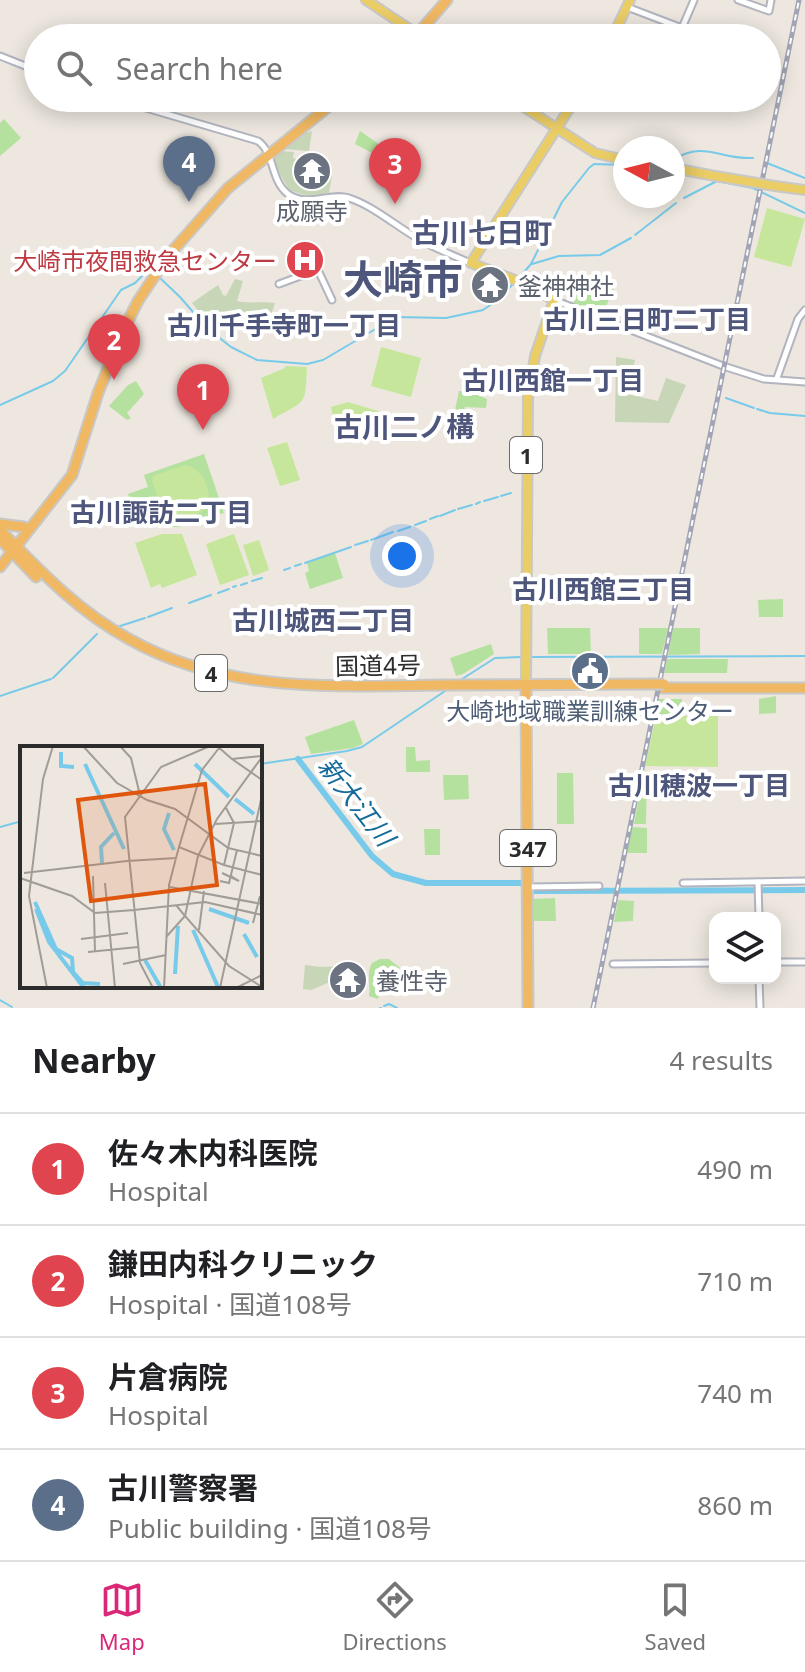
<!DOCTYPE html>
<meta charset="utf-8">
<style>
body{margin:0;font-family:"Noto Sans","Noto Sans JP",sans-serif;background:#f2f2f2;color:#202124}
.controls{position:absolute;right:24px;bottom:24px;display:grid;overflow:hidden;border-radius:16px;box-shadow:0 4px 20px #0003}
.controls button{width:72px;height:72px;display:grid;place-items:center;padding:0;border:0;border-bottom:2px solid #e0e0e0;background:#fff;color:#202124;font:40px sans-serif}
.compass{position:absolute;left:613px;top:136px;width:72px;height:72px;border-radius:50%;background:#fff;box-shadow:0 4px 20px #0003;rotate:277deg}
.you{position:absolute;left:402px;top:556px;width:28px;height:28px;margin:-20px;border:6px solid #fff;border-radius:50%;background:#1a73e8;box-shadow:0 0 0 12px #1a73e833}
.badge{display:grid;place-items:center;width:52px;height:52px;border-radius:50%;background:#db2777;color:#fff;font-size:26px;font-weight:700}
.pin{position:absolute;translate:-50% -66px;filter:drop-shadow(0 2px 4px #0008)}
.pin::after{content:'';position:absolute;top:42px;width:28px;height:24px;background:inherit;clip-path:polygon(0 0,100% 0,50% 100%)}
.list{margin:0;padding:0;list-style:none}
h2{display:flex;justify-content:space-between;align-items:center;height:104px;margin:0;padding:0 32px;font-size:34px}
h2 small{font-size:26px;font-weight:400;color:#757577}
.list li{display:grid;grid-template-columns:52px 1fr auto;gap:24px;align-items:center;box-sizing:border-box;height:112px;padding:0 32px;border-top:2px solid #e0e0e0}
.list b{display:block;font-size:30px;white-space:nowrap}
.list p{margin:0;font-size:26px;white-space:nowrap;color:#757577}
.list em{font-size:26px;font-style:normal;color:#757577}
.icon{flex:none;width:44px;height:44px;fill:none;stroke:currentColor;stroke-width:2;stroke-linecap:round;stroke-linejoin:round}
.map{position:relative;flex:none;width:805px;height:1008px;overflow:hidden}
.search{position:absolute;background:#fff;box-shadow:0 4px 20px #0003;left:24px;right:24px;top:24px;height:88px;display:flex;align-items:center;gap:20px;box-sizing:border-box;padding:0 28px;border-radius:44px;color:#757577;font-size:30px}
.sheet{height:552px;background:#fff}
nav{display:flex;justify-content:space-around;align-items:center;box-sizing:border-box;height:112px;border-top:2px solid #e0e0e0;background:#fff;font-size:22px;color:#757577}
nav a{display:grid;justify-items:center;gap:4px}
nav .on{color:#db2777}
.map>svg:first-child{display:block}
.green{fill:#b5e19f}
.cemetery{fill:#c6d6b7}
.pitch{fill:#c6e79b}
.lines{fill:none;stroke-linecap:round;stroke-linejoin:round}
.stream{stroke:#78caea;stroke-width:2}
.river{stroke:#78caea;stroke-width:6}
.tertiary-casing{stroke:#b2b5bf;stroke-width:9}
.primary-casing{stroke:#c8c8c8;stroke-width:12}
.trunk-casing{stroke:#c8c8c8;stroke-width:13}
.tertiary{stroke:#fff;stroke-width:5}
.primary{stroke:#ebcd66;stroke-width:8}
.trunk{stroke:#f1b863;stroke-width:9}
.rail-casing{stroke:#a2a5b5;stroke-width:5}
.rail{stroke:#fff;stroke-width:2;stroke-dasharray:6;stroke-linecap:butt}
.primary-bridge-casing{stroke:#c8c8c8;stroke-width:12;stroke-linecap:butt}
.trunk-bridge-casing{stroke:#c8c8c8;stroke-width:13;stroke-linecap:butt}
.primary-bridge{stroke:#ebcd66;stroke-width:8}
.trunk-bridge{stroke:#f1b863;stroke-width:9}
.labels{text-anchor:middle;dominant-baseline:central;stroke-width:8;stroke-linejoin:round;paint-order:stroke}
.shield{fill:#fff;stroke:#6b6b6b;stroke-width:2}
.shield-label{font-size:22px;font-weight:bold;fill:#2c2c2c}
.worship-label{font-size:24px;fill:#5b616d;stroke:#fff;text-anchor:start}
.health-label{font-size:24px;fill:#be3a42;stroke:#fff;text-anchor:end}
.street-label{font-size:24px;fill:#2c2c2c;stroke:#fff}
.service-label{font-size:24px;fill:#4e5e75;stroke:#fff}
.neighbourhood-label{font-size:26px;font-weight:bold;fill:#4e567b;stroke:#fff}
.water-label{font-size:26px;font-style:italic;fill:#146a99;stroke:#fff}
.quarter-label{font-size:28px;font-weight:bold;fill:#4e567b;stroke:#fff}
.town-label{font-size:40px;font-weight:bold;fill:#4e567b;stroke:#fff}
.inset-river{fill:none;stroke:#78caea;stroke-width:4}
.inset-road{fill:none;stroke:#a09c97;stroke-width:2}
.view{fill:#df570e;fill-opacity:0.15;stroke:#df570e;stroke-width:4}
.inset-edge{fill:none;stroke:#2c2c2c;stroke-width:4}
</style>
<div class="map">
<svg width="805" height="1008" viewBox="0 0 805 1008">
<rect width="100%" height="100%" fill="#ede7df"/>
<g class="green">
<polygon points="4,119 21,138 0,156 0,123"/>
<polygon points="360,131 383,147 376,155 355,144"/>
<polygon points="590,280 615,287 602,315 573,305 578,290 586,292"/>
<polygon points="136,381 144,394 127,413 131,418 127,420 109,406 128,385"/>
<polygon points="471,381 477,383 475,394 487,399 486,408 465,407 464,411 455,410 459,391 468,391"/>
<polygon points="204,454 224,513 178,527 137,527 128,494 148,487 144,475"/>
<polygon points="335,553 343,578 310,589 305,573 309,571 307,563"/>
<polygon points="783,599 783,617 759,617 758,600"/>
<polygon points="547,628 590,628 591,654 548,654"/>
<polygon points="639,628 668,628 662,654 639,654"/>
<polygon points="673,628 700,628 700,654 668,655"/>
<polygon points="491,644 494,654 463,674 456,676 450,658"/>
<polygon points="667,659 728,659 727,673 664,673"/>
<polygon points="776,696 776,713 759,714 759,699"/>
<polygon points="658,699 682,699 682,714 655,714"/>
<polygon points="354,720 363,744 353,748 311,754 305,737"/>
<polygon points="406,747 415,747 416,761 430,760 430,772 406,772"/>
<polygon points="644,771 647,771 646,824 634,824"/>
<polygon points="557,773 573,773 574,824 557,824"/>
<polygon points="443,775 468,775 469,799 444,800"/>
<polygon points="632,827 647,828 647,853 627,853"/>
<polygon points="424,829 440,829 440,855 425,855"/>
<polygon points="555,898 556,921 531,921 531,899"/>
<polygon points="618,900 634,901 633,921 614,922"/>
<path d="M380 959H389L404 971 393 985 382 986 378 999 369 996C371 985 366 973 372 963Z"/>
</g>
<g class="cemetery">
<polygon points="312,131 309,151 284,149 302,134"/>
<polygon points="278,151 294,152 293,158 297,159 299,170 306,170 306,176 320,179 323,166 330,166 328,175 332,176 329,193 307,196 289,190 272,160"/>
<path d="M235 279 243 281 237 301C249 304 263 301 275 303L265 333H258L237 324 232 330 219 324 214 330 192 303 218 285 223 295 226 296Z"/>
<polygon points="616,357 635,360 627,394 658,401 666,378 686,385 669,423 615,422"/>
<polygon points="305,965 321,967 344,966 342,975 337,975 335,980 311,990 303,989"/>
</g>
<g class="pitch">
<polygon points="767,208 805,219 791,267 754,257"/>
<polygon points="381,347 421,358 411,397 371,386"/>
<path d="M285 366 307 367C305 407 307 399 273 419L261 378 285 368Z"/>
<polygon points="348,402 378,411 375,433 337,438 331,407"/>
<polygon points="287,442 300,480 280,486 267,448"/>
<path d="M185 465C202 466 217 497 204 510 197 516 183 518 174 522L166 518 152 482 153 476Z"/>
<polygon points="162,534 182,534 197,575 162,588 160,584 151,588 135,543"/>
<polygon points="234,534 249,575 220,585 206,544"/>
<polygon points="259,540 269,570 253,576 243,545"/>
<polygon points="656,716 718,716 718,767 645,766"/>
</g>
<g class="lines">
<g class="stream">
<polyline points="768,159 767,163 805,178"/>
<path d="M673 160C704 140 720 160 753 158"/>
<polyline points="684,198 717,181 753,188 805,213"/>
<polyline points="635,235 676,203"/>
<polyline points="532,264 559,256 600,255 631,238"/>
<polyline points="160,278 180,297 207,328 231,347 257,360 307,364 323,360 396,317 446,318 483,310 496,301 513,284"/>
<polyline points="518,279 531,264 562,202 589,168 594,164 625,165"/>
<polyline points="726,398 754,408"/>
<polyline points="0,405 53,381 65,371 121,290 135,283 144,274 151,273"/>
<polyline points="757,409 770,413 805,416"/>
<polyline points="501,496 511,493"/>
<polyline points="484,501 498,497"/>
<polyline points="476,504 480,502"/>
<polyline points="458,509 472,505"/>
<polyline points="440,516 455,510"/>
<polyline points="430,519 438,516"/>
<polyline points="415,525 426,521"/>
<polyline points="523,530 523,517"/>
<polyline points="398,531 410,527"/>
<polyline points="371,540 393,532"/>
<polyline points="523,543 523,532"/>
<polyline points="355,545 368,541"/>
<polyline points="305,563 351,547"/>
<polyline points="295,566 301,564"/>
<polyline points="284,570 290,568"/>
<polyline points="252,581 262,578"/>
<polyline points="241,585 247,583"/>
<polyline points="233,587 236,586"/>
<polyline points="218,593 229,589"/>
<polyline points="189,603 211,595"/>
<polyline points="148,617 172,608"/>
<polyline points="117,627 145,618"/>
<polyline points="522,653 522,638"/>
<polyline points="529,657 805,656"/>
<polyline points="53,678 97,634"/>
<polyline points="459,681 495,658 522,657"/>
<polyline points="0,696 51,679"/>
<polyline points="260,764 347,751 362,747 448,689"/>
<polyline points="0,827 22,821"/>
<polyline points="0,1000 12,1007"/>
<polyline points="384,1006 389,1004 397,1008"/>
<polyline points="380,1008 381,1008"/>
</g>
<g class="river">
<polyline points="298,759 372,856 393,874 426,883 521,883 525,886"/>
<polyline points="530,891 805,890"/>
</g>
<defs>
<g id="tertiary">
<polyline points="738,0 769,11 771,0"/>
<polyline points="627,7 682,28 694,0"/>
<polyline points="0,56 38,71"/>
<path d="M112 98 258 141C275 153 270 180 288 194 308 208 328 192 349 198 376 207 399 229 424 242 439 250 455 256 470 263"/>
<polyline points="311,271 317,268 332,300"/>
<polyline points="279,284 306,274"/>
<polyline points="554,300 723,366 764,379 805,382"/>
<polyline points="777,378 798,319 805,310"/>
<polyline points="758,882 759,918"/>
<polyline points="683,883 805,881"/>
<polyline points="528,887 599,886"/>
<polyline points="775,962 805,962"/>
<polyline points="613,964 715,963"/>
<polyline points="759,978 760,1008"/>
</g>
<g id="primary">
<polyline points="366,0 423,38"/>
<polyline points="612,38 630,0"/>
<polyline points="510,98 595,153 625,160"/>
<polyline points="673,168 715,176"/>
<polyline points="775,186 805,190"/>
<polyline points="526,684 528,398 535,356 554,300 515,280 471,263 576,98"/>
</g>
<g id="trunk">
<polyline points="414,38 447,0"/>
<polyline points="0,524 24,527"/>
<path d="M0 530C41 572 78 611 129 639 226 694 335 686 442 685 512 684 583 684 654 684"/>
<polyline points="0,539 36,577"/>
<polyline points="0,567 72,475 98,393 123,331 138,301 168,256 228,188 339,98"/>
<polyline points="526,684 528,1008"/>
<polyline points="662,688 805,688"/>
</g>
</defs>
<use href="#tertiary" class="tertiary-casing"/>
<use href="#primary" class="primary-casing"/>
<use href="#trunk" class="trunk-casing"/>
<use href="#tertiary" class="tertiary"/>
<use href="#primary" class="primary"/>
<use href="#trunk" class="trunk"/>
<defs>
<polyline id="rail" points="593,1008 799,0"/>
</defs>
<use href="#rail" class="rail-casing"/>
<use href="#rail" class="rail"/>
<defs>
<polyline id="primary-bridge" points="715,176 775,186"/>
<polyline id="trunk-bridge" points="654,684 664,684"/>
</defs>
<use href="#primary-bridge" class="primary-bridge-casing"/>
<use href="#trunk-bridge" class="trunk-bridge-casing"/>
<use href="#primary-bridge" class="primary-bridge"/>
<use href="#trunk-bridge" class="trunk-bridge"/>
</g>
<defs>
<symbol id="temple-disc" viewBox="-11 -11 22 22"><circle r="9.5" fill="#6b7280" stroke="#fff"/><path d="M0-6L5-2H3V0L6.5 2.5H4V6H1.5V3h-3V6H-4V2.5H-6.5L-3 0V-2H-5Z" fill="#fff"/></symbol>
<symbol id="hospital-disc" viewBox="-11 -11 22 22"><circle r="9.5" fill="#e0444e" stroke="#fff"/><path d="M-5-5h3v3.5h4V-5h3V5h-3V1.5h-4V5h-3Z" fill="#fff"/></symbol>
<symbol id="civic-disc" viewBox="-11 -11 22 22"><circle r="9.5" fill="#5c6f8a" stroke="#fff"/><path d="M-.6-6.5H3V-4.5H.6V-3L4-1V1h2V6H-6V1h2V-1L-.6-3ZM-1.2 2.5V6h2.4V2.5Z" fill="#fff"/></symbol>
</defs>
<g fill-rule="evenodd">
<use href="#temple-disc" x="290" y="149" width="44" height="44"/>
<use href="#hospital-disc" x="283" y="238" width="44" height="44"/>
<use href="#temple-disc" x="468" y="263" width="44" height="44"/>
<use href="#civic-disc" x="568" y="649" width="44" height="44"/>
<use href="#temple-disc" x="326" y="958" width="44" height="44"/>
</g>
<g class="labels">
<g class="shield">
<rect x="510" y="437" width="32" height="36" rx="6"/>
<rect x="195" y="655" width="32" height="36" rx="6"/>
<rect x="500" y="830" width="56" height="36" rx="6"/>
</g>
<g class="shield-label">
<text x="526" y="455">1</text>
<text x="211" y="673">4</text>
<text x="528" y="848">347</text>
</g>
<g class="worship-label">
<text x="312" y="210" text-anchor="middle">成願寺</text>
<text x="518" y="285">釜神神社</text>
<text x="376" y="980">養性寺</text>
</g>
<g class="health-label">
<text x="277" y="260">大崎市夜間救急センター</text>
</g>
<g class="street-label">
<text transform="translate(378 665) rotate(-1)">国道4号</text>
</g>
<g class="service-label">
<text x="590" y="710">大崎地域職業訓練センター</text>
</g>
<g class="neighbourhood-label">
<text x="647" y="319">古川三日町二丁目</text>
<text x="284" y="325">古川千手寺町一丁目</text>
<text x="553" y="380">古川西館一丁目</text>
<text x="161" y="512">古川諏訪二丁目</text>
<text x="603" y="589">古川西館三丁目</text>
<text x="323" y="620">古川城西二丁目</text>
<text x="699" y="785">古川穂波一丁目</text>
</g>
<g class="water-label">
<text transform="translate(357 801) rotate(52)">新大江川</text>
</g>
<g class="quarter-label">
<text x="482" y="232">古川七日町</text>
<text x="404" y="426">古川二ノ構</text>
</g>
<g class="town-label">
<text x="403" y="278">大崎市</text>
</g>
</g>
<g transform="translate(20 746)">
<rect width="242" height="242" fill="#ede7df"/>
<path class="inset-river" d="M41 6V20L54 21M65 18 104 103M175 18 209 51M215 53 234 68M149 67 144 83 154 104M82 117 81 101 94 87M15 156 36 203 52 212 53 226 63 237 80 238M16 163 29 196 64 242M189 163 229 177M173 184 198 241M224 188 237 211M125 214 141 242M155 228 158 180"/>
<path class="inset-road" d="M63 0 97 37 127 54 155 63 208 102 204 119 242 129M100 0 111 12 119 45M197 0 212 13 242 10M242 11 197 73 178 110 165 170 209 220 242 241M212 13 242 34M206 62 214 77 208 102 242 110M195 78 242 75M159 101 182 24 199 2M107 115 156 112 159 101 204 119M4 127 107 115M202 127 219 135 211 130M73 130 75 206M0 132 52 150 75 167 114 164M200 135 209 137 217 104M85 137 95 242M150 141 242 158M114 164 185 156 242 169M233 177 240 150M179 184 184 145M147 190 165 170 156 159M61 193 108 187M68 206 118 201M103 218 146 209M27 242 9 150 23 33 33 0M133 242 120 217 105 71 141 21 190 0M144 242 149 139 156 112M200 242 242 49M216 242 242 229"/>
<path class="view" d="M185 38 197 139 71 155 58 54Z"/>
<rect width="242" height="242" class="inset-edge"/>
</g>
</svg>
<div class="controls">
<button><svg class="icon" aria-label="layers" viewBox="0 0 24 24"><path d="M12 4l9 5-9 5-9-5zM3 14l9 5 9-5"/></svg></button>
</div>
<svg class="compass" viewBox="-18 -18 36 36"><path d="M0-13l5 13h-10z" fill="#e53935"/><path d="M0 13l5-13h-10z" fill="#757577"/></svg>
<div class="you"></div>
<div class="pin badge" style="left:203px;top:430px;background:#e0444e">1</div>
<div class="pin badge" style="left:114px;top:380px;background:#e0444e">2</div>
<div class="pin badge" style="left:395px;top:204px;background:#e0444e">3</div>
<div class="pin badge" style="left:189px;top:202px;background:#5c6f8a">4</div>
<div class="search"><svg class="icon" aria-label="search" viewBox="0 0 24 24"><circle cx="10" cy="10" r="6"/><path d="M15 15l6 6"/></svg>Search here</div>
</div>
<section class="sheet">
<h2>Nearby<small>4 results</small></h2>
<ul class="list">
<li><span class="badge" style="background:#e0444e">1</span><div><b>佐々木内科医院</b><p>Hospital</p></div><em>490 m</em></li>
<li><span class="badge" style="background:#e0444e">2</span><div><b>鎌田内科クリニック</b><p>Hospital · 国道108号</p></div><em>710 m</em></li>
<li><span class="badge" style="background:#e0444e">3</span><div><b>片倉病院</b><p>Hospital</p></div><em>740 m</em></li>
<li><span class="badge" style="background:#5c6f8a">4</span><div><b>古川警察署</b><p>Public building · 国道108号</p></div><em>860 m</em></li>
</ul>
</section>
<nav>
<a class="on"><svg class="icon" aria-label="map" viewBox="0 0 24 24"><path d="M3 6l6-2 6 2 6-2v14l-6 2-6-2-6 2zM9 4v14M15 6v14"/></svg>Map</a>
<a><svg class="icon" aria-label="directions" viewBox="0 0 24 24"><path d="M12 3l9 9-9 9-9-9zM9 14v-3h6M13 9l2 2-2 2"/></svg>Directions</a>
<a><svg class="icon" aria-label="saved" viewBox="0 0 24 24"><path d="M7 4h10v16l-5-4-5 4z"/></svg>Saved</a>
</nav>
